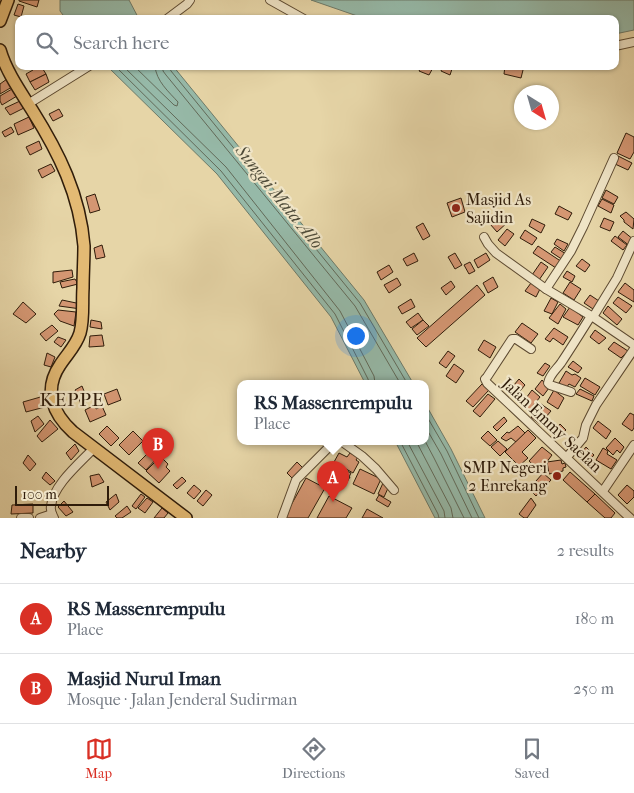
<!DOCTYPE html>
<meta charset="utf-8">
<style>
body{margin:0;font-family:"IM FELL French Canon",serif;background:#f6f6f7;color:#1f2937}
.compass{position:absolute;left:514px;top:85px;width:45px;height:45px;border-radius:50%;background:#fff;box-shadow:0 1px 4px #0004;rotate:143deg}
.scale{position:absolute;left:15px;bottom:12px;width:94px;box-sizing:border-box;padding-left:5px;border:2px solid #2f1c0a;border-top:0;font-size:14px;line-height:18px;white-space:nowrap;color:#2f1c0a;-webkit-text-stroke:4px #efe4c6;paint-order:stroke}
.you{position:absolute;left:355px;top:335px;width:18px;height:18px;margin:-12px;border:4px solid #fff;border-radius:50%;background:#1a73e8;box-shadow:0 0 0 8px #1a73e833}
.badge{display:grid;place-items:center;width:32px;height:32px;border-radius:50%;background:#d93025;color:#fff;font-size:16px;font-weight:700}
.pin{position:absolute;translate:-50% -41px;filter:drop-shadow(0 1px 2px #0008)}
.pin::after{content:'';position:absolute;top:26px;width:18px;height:15px;background:inherit;clip-path:polygon(0 0,100% 0,50% 100%)}
.popup{position:absolute;left:237px;top:380px;width:192px;height:65px;box-sizing:border-box;display:grid;place-content:center;border-radius:10px;background:#fff;filter:drop-shadow(0 1px 4px #0005);font-size:16px;white-space:nowrap;color:#747a83}
.popup b{font-size:19px;color:#1f2937}
.popup::after{content:'';position:absolute;left:50%;top:100%;margin-left:-10px;border:10px solid transparent;border-top-color:#fff}
.list{margin:0;padding:0;list-style:none}
h2{display:flex;justify-content:space-between;align-items:center;height:65px;margin:0;padding:0 20px;font-size:21px}
h2 small{font-size:16px;font-weight:400;color:#747a83}
.list li{display:grid;grid-template-columns:32px 1fr auto;gap:15px;align-items:center;box-sizing:border-box;height:70px;padding:0 20px;border-top:1px solid #e0e1e3}
.list b{display:block;font-size:19px;white-space:nowrap}
.list p{margin:0;font-size:16px;white-space:nowrap;color:#747a83}
.list em{font-size:16px;font-style:normal;color:#747a83}
.icon{flex:none;width:28px;height:28px;fill:none;stroke:currentColor;stroke-width:2;stroke-linecap:round;stroke-linejoin:round}
.map{position:relative;flex:none;width:634px;height:518px;overflow:hidden}
.search{position:absolute;background:#fff;box-shadow:0 1px 4px #0004;left:15px;right:15px;top:15px;height:55px;display:flex;align-items:center;gap:12px;box-sizing:border-box;padding:0 18px;border-radius:10px;color:#747a83;font-size:19px}
.sheet{height:205px;background:#fff}
nav{display:flex;justify-content:space-around;align-items:center;box-sizing:border-box;height:70px;border-top:1px solid #e0e1e3;background:#fff;font-size:14px;color:#747a83}
nav a{display:grid;justify-items:center;gap:2px}
nav .on{color:#d93025}
.map>svg:first-child{display:block}
.water{fill:#96b9a8;stroke:#6d7a69}
.lines{fill:none;stroke-linecap:round;stroke-linejoin:round}
.shore{stroke:#626a59;stroke-width:1}
.building{fill:#d49672;stroke:#2f1c0a}
.minor-casing{stroke:#5d4a31;stroke-width:10}
.highway-casing{stroke:#2f1c0a;stroke-width:14}
.minor{stroke:#efe4c6;stroke-width:8}
.highway{stroke:#e3ba74;stroke-width:11}
.poi-dot{fill:#8f2418;stroke:#efe4c6;stroke-width:2}
.labels{text-anchor:middle;dominant-baseline:central;stroke-width:4.5;stroke-linejoin:round;paint-order:stroke}
.poi-label{font-size:16px;fill:#2f1c0a;stroke:#efe4c6;text-anchor:start}
.street-label{font-size:16px;fill:#2f1c0a;stroke:#efe4c6}
.water-label{font-size:18px;font-style:italic;fill:#4e4b39;stroke:#efe4c6}
.quarter-label{font-size:19px;letter-spacing:1px;fill:#2f1c0a;stroke:#efe4c6}
</style>
<div class="map">
<svg width="634" height="518" viewBox="0 0 634 518">
<rect width="100%" height="100%" fill="#e6d5a7"/>
<filter id="stains"><feTurbulence type="fractalNoise" baseFrequency=".004" numOctaves="4"/><feColorMatrix values="0 0 0 0 .2 0 0 0 0 .09 0 0 0 0 .02 0 0 0 .5 -.17"/></filter>
<radialGradient id="worn" r=".72"><stop offset=".6" stop-color="#630" stop-opacity="0"/><stop offset="1" stop-color="#630" stop-opacity=".3"/></radialGradient>
<g class="water">
<polygon points="60,0 129,0 139,19 66,19 60,11"/>
<polygon points="311,0 634,0 634,30 615,34 615,19 366,19"/>
<polygon points="107,66 173,66 364,300 413,383 365,383 331,317 217,174"/>
<polygon points="426,405 451,449 485,518 435,518 395,441 426,441"/>
</g>
<g class="lines">
<g class="shore">
<polyline points="115,66 221,171 335,314 368,379 369,383"/>
<polyline points="123,66 226,167 340,311 374,376 375,383"/>
<path d="M134 66 174 105 177 106 178 102C169 92 156 81 155 66"/>
<polyline points="163,66 163,71 166,75 355,306 400,383"/>
<polyline points="169,66 171,71 360,303 407,383"/>
<polyline points="426,415 447,451 479,518"/>
<polyline points="426,428 441,454 472,518"/>
<polyline points="400,441 438,514 439,518"/>
<polyline points="407,441 444,511 445,518"/>
<polyline points="416,441 451,508 453,518"/>
<polyline points="425,441 434,458 464,518"/>
</g>
</g>
<g class="building">
<polygon points="19,0 39,0 37,7 19,1"/>
<polygon points="18,4 24,6 21,17 14,15"/>
<polygon points="36,66 41,66 46,74 30,82 26,74 33,70 32,68"/>
<polygon points="422,66 434,66 429,75 419,71"/>
<polygon points="443,66 453,66 450,75 441,71"/>
<polygon points="505,66 524,66 521,78 504,74"/>
<polygon points="46,74 49,82 35,90 30,82"/>
<polygon points="7,79 12,87 0,94 0,84"/>
<polygon points="12,89 17,96 2,105 0,101 0,96"/>
<polygon points="20,101 24,108 10,115 5,108"/>
<polygon points="59,109 63,116 53,121 49,114"/>
<polygon points="29,117 34,128 18,135 14,124"/>
<polygon points="11,127 14,132 5,137 2,132"/>
<polygon points="626,133 634,137 634,152 630,159 617,153"/>
<polygon points="39,141 42,149 30,155 26,147"/>
<polygon points="618,156 632,163 628,170 615,164"/>
<polygon points="51,164 55,171 42,178 38,170"/>
<polygon points="606,190 618,197 614,204 602,198"/>
<polygon points="95,194 100,210 90,213 86,197"/>
<polygon points="461,198 465,212 452,217 447,203"/>
<polygon points="602,199 614,205 611,213 598,206"/>
<polygon points="559,206 572,213 568,220 555,214"/>
<polygon points="500,211 509,221 497,232 490,224"/>
<polygon points="626,212 634,219 633,229 624,222 624,220 620,216"/>
<polygon points="604,218 614,222 610,231 600,227"/>
<polygon points="532,219 545,225 541,233 529,226"/>
<polygon points="423,223 430,236 423,240 416,227"/>
<polygon points="507,229 514,234 505,246 498,240"/>
<polygon points="525,230 537,238 532,245 520,238"/>
<polygon points="623,231 634,240 630,246 618,237"/>
<polygon points="615,236 627,245 623,250 611,241"/>
<polygon points="557,239 568,244 564,251 554,244"/>
<polygon points="102,245 105,257 96,259 94,248"/>
<polygon points="538,246 562,262 556,268 533,253"/>
<polygon points="555,247 566,254 563,260 551,252"/>
<polygon points="414,253 418,261 407,266 403,259"/>
<polygon points="455,253 462,265 455,269 448,257"/>
<polygon points="486,253 490,260 478,268 474,260"/>
<polygon points="582,259 590,265 585,272 576,266"/>
<polygon points="470,262 475,271 469,274 464,265"/>
<polygon points="541,262 548,267 539,280 532,275"/>
<polygon points="389,265 393,272 381,280 377,272"/>
<polygon points="72,270 73,277 53,283 53,272"/>
<polygon points="567,271 575,276 572,282 563,277"/>
<polygon points="493,277 498,287 488,293 483,283"/>
<polygon points="397,278 401,285 389,293 384,285"/>
<polygon points="75,279 78,284 62,288 60,282"/>
<polygon points="451,281 455,287 446,295 441,288"/>
<polygon points="570,282 581,289 574,300 563,293"/>
<polygon points="531,283 540,289 536,297 525,291"/>
<polygon points="625,283 634,290 634,302 618,292"/>
<polygon points="477,285 485,295 426,347 417,338"/>
<polygon points="590,295 599,301 593,309 584,303"/>
<polygon points="618,297 632,306 626,313 613,303"/>
<polygon points="551,298 558,302 552,314 544,311"/>
<polygon points="411,299 415,307 402,314 398,307"/>
<polygon points="62,300 81,304 81,309 59,306"/>
<polygon points="23,302 36,314 26,323 13,314"/>
<polygon points="560,304 566,309 558,324 549,318"/>
<polygon points="608,306 622,319 617,325 603,313"/>
<polygon points="570,307 583,317 578,325 563,317"/>
<polygon points="58,310 76,312 74,326 60,321 54,314"/>
<polygon points="418,313 423,320 411,328 406,322"/>
<polygon points="91,320 101,322 102,329 90,327"/>
<polygon points="423,320 429,326 417,335 412,329"/>
<polygon points="522,323 538,334 531,343 515,332"/>
<polygon points="52,325 58,331 46,341 40,334"/>
<polygon points="554,328 568,337 563,345 553,338 550,342 545,339"/>
<polygon points="595,330 606,338 599,344 590,337"/>
<polygon points="102,335 104,346 89,347 90,336"/>
<polygon points="58,337 66,340 61,347 54,342"/>
<polygon points="484,340 496,347 490,358 478,350"/>
<polygon points="614,342 628,351 621,358 608,349"/>
<polygon points="448,351 455,356 446,368 439,363"/>
<polygon points="47,353 55,357 51,367 44,365"/>
<polygon points="573,361 582,368 578,373 568,367"/>
<polygon points="545,363 550,366 543,376 537,373"/>
<polygon points="454,364 464,371 456,383 446,376"/>
<polygon points="566,371 572,375 575,374 581,378 575,387 569,384 566,388 559,383"/>
<polygon points="585,378 600,387 595,395 580,386"/>
<polygon points="519,379 525,385 515,397 508,392"/>
<polygon points="542,380 549,388 543,396 535,389"/>
<polygon points="482,384 489,390 473,407 466,401"/>
<polygon points="82,386 88,401 81,404 75,390"/>
<polygon points="117,389 121,400 108,405 104,394"/>
<polygon points="580,389 594,396 592,401 576,394"/>
<polygon points="532,390 540,397 529,411 521,405"/>
<polygon points="554,390 564,398 558,409 547,402"/>
<polygon points="488,394 495,399 480,417 473,411"/>
<polygon points="44,396 45,407 26,412 23,402"/>
<polygon points="541,404 551,411 540,424 531,417"/>
<polygon points="95,405 96,409 102,406 106,415 90,422 85,410"/>
<polygon points="630,413 634,415 634,428 632,431 622,424"/>
<polygon points="38,416 44,424 35,432 31,421"/>
<polygon points="504,417 507,421 497,431 493,427"/>
<polygon points="50,420 58,429 42,442 37,436"/>
<polygon points="598,421 611,431 606,439 593,428"/>
<polygon points="560,424 566,430 557,438 553,433"/>
<polygon points="107,426 119,438 111,446 99,434"/>
<polygon points="518,426 525,433 516,442 511,438 506,441 501,438 507,432 509,433"/>
<polygon points="528,430 536,438 522,452 528,458 519,466 505,452"/>
<polygon points="133,431 143,441 129,455 119,445"/>
<polygon points="488,431 497,440 490,446 481,438"/>
<polygon points="150,436 155,442 147,449 142,444"/>
<polygon points="615,438 624,447 620,453 617,450 613,455 606,448"/>
<polygon points="498,441 507,449 500,456 491,447"/>
<polygon points="75,444 79,451 71,460 66,453"/>
<polygon points="542,447 552,455 540,471 529,461"/>
<polygon points="586,447 594,455 585,465 580,461 586,455 582,452"/>
<polygon points="603,448 608,451 607,454 617,460 611,469 596,460"/>
<polygon points="150,451 157,458 146,470 138,463"/>
<polygon points="339,453 347,457 350,453 358,457 356,460 359,462 353,473 334,462"/>
<polygon points="28,455 36,464 30,471 23,463"/>
<polygon points="163,459 168,464 166,467 170,471 159,483 146,471 157,460 160,463"/>
<polygon points="561,460 562,464 565,463 566,467 563,468 563,471 549,474 547,462"/>
<polygon points="297,462 304,469 294,480 287,473"/>
<polygon points="330,463 351,473 349,477 350,477 347,482 345,481 344,484 324,474"/>
<polygon points="360,469 381,479 374,494 353,484"/>
<polygon points="46,472 55,481 50,485 42,478"/>
<polygon points="570,472 595,494 587,502 563,480"/>
<polygon points="543,473 551,480 536,496 529,489"/>
<polygon points="99,474 104,482 92,487 90,476"/>
<polygon points="182,477 186,481 177,489 173,485"/>
<polygon points="306,478 325,488 308,518 284,518"/>
<polygon points="383,483 389,486 384,497 378,494"/>
<polygon points="194,485 201,491 194,499 187,493"/>
<polygon points="627,485 634,491 634,497 627,504 618,495"/>
<polygon points="206,490 212,495 203,506 197,501"/>
<polygon points="116,494 119,502 110,510 106,502"/>
<polygon points="141,494 145,497 136,509 132,506"/>
<polygon points="595,494 615,513 611,518 605,518 587,502"/>
<polygon points="379,495 391,502 388,507 376,500"/>
<polygon points="329,496 352,508 346,518 317,518"/>
<polygon points="147,498 153,502 145,513 138,508"/>
<polygon points="531,498 536,505 527,518 524,518 519,514"/>
<polygon points="64,501 73,512 66,516 58,507"/>
<polygon points="33,504 33,513 11,514 12,505"/>
<polygon points="127,506 131,512 122,518 117,518 115,516"/>
<polygon points="162,508 168,513 164,518 154,518"/>
<polygon points="367,509 383,518 362,518"/>
</g>
<g class="lines">
<defs>
<g id="minor">
<polyline points="270,0 304,19"/>
<polyline points="167,19 187,4 190,0"/>
<polyline points="615,46 634,42"/>
<polyline points="28,104 89,66"/>
<polyline points="614,158 583,227 571,251 546,289 593,317 634,345"/>
<polyline points="484,237 488,244 496,253 546,289"/>
<polyline points="593,317 617,278 634,241"/>
<polyline points="531,349 516,339 512,339 487,377 485,379 487,383 630,518"/>
<path d="M571 392 550 385 548 383C550 374 556 370 561 363 571 348 581 332 591 316"/>
<polyline points="341,441 362,456 376,469 394,490"/>
<polyline points="567,457 583,438 586,425 596,405 634,349"/>
<polyline points="603,491 634,445"/>
<polyline points="21,518 29,518"/>
<polyline points="40,518 52,514"/>
<path d="M54 518C52 514 50 511 51 506 53 485 80 463 94 448"/>
<polyline points="282,518 296,480 328,448 338,441"/>
</g>
<g id="highway">
<polyline points="0,21 8,0"/>
<path d="M0 50C6 71 20 91 32 110 59 153 80 195 84 246 84 260 83 274 83 288 82 302 84 319 80 333 76 346 67 354 60 365 43 390 53 414 73 432L186 518"/>
</g>
</defs>
<use href="#minor" class="minor-casing"/>
<use href="#highway" class="highway-casing"/>
<use href="#minor" class="minor"/>
<use href="#highway" class="highway"/>
</g>
<g class="poi-dot">
<circle cx="456" cy="208" r="5"/>
<circle cx="557" cy="476" r="5"/>
</g>
<g class="labels">
<g class="poi-label">
<text x="466" y="199">Masjid As<tspan x="466" dy="18">Sajidin</tspan></text>
<text x="547" y="467" text-anchor="end">SMP Negeri<tspan x="547" dy="18">2 Enrekang</tspan></text>
</g>
<g class="street-label">
<text transform="translate(552 425) rotate(43)">Jalan Emmy Saelan</text>
</g>
<g class="water-label">
<text transform="translate(279 197) rotate(51)">Sungai Mata Allo</text>
</g>
<g class="quarter-label">
<text x="72" y="400">KEPPE</text>
</g>
</g>
<rect width="100%" height="100%" filter="url(#stains)"/>
<rect width="100%" height="100%" fill="url(#worn)"/>
</svg>
<svg class="compass" viewBox="-18 -18 36 36"><path d="M0-13l5 13h-10z" fill="#e53935"/><path d="M0 13l5-13h-10z" fill="#747a83"/></svg>
<div class="scale">100 m</div>
<div class="you"></div>
<div class="pin badge" style="left:333px;top:502px">A</div>
<div class="popup"><b>RS Massenrempulu</b>Place</div>
<div class="pin badge" style="left:158px;top:469px">B</div>
<div class="search"><svg class="icon" aria-label="search" viewBox="0 0 24 24"><circle cx="10" cy="10" r="6"/><path d="M15 15l6 6"/></svg>Search here</div>
</div>
<section class="sheet">
<h2>Nearby<small>2 results</small></h2>
<ul class="list">
<li><span class="badge">A</span><div><b>RS Massenrempulu</b><p>Place</p></div><em>180 m</em></li>
<li><span class="badge">B</span><div><b>Masjid Nurul Iman</b><p>Mosque · Jalan Jenderal Sudirman</p></div><em>250 m</em></li>
</ul>
</section>
<nav>
<a class="on"><svg class="icon" aria-label="map" viewBox="0 0 24 24"><path d="M3 6l6-2 6 2 6-2v14l-6 2-6-2-6 2zM9 4v14M15 6v14"/></svg>Map</a>
<a><svg class="icon" aria-label="directions" viewBox="0 0 24 24"><path d="M12 3l9 9-9 9-9-9zM9 14v-3h6M13 9l2 2-2 2"/></svg>Directions</a>
<a><svg class="icon" aria-label="saved" viewBox="0 0 24 24"><path d="M7 4h10v16l-5-4-5 4z"/></svg>Saved</a>
</nav>
